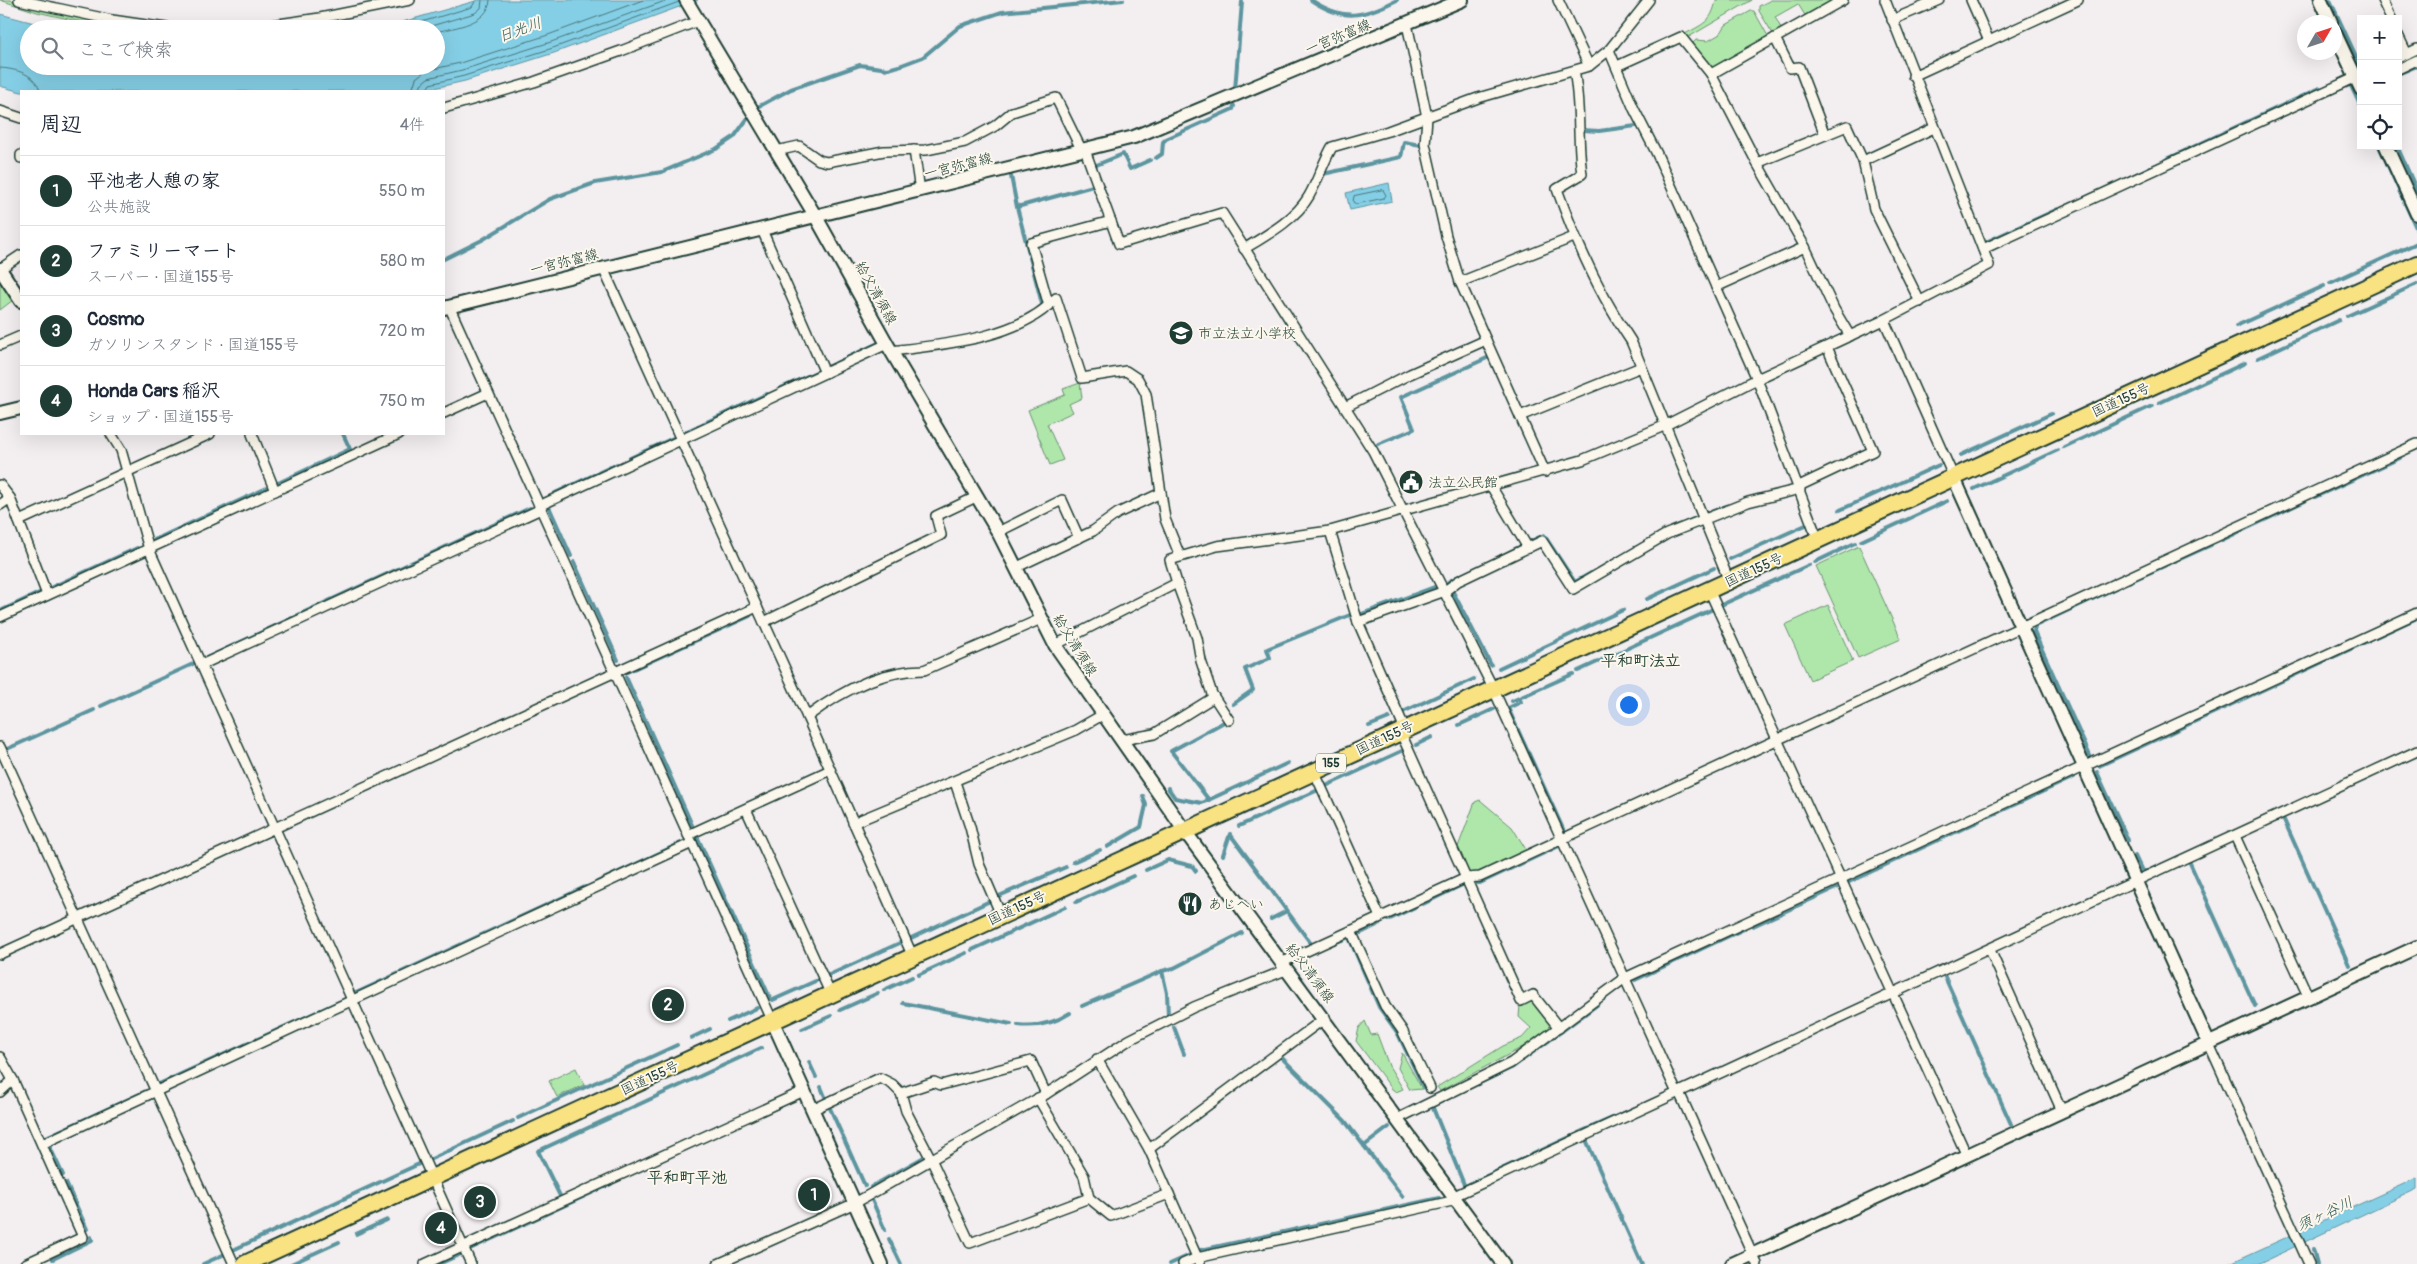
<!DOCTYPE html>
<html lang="ja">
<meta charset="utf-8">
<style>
body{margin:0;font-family:Pangolin,"Klee One",sans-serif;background:#f6f6f7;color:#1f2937}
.controls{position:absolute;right:15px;top:15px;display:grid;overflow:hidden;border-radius:0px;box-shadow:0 5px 20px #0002}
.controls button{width:45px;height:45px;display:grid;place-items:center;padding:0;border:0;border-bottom:1px solid #e0e1e3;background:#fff;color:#1f2937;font:25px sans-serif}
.compass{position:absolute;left:2297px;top:15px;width:45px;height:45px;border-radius:50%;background:#fff;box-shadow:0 5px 20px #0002;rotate:51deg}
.you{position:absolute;left:1628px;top:704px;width:18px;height:18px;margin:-12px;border:4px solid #fff;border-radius:50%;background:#1a73e8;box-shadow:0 0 0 8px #1a73e833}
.badge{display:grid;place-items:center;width:32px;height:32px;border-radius:50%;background:#1f3d34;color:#fff;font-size:16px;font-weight:700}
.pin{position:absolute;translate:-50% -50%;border:2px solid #fff;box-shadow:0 1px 5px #0006}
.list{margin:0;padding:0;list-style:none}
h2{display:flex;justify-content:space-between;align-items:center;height:65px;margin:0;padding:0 20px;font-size:21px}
h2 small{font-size:16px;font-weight:400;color:#747a83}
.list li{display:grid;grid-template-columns:32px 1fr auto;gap:15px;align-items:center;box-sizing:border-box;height:70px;padding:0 20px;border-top:1px solid #e0e1e3}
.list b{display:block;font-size:19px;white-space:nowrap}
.list p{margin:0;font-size:16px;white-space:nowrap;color:#747a83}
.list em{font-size:16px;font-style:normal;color:#747a83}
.icon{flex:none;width:28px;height:28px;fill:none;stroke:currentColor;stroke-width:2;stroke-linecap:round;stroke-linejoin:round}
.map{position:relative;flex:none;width:2417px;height:1264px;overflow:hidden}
.search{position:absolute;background:#fff;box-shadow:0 5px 20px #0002;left:20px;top:20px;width:425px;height:55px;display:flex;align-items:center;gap:12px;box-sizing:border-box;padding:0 18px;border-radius:28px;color:#747a83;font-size:19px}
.panel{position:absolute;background:#fff;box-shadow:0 5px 20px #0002;left:20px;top:90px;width:425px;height:345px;border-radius:0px}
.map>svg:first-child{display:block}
.green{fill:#afe7ab;stroke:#679270}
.water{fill:#85cfe6;stroke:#5c959f}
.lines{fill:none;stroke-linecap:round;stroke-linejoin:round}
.shore{stroke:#48777b;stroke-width:1}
.stream{stroke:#5c959f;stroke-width:4}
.street-casing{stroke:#1f3d34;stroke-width:12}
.secondary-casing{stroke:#1f3d34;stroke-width:16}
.highway-casing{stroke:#1f3d34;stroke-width:20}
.street{stroke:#fbf7ec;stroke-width:9}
.secondary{stroke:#fbf7ec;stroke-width:12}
.highway{stroke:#f8e281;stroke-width:16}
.labels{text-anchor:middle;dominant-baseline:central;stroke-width:4;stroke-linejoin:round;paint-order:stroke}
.shield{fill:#fbf7ec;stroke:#61756b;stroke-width:1}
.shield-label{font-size:12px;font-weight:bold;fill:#1f3d34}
.street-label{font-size:14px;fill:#1f3d34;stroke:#fbf7ec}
.poi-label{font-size:14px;fill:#1f3d34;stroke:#fbf7ec;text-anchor:start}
.water-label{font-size:15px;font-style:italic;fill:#335a58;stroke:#fbf7ec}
.quarter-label{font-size:16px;font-weight:bold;fill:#1f3d34;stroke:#fbf7ec}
</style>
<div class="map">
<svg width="2417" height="1264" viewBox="0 0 2417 1264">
<rect width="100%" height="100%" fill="#f3eef0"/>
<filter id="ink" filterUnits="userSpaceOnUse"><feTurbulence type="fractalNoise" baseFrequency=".02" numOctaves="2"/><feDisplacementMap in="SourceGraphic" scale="10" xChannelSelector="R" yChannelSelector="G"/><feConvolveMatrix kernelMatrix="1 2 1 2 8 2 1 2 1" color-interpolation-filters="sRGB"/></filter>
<g filter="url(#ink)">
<g class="green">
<polygon points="0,0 10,0 34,7 143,29 114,29 37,12"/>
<path d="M1716 0H1752L1687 38 1685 34C1703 24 1712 22 1716 0Z"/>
<polygon points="1771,0 1836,0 1806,17 1798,4 1775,17 1782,30 1773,34 1759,11 1759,6"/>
<polygon points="1751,11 1754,11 1769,38 1712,70 1692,44 1696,40 1708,41 1720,34 1726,25"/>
<polygon points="0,281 13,300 0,310"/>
<polygon points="1080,383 1082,398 1069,404 1073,412 1047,424 1063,460 1050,465 1028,410 1065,395 1063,389"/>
<polygon points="1859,546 1901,639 1858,658 1816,566"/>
<polygon points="1828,605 1853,661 1810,680 1785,625"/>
<polygon points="1480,800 1512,827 1527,851 1475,875 1467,872 1456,852 1475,802"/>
<polygon points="1532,999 1554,1025 1534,1041 1440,1091 1437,1087 1503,1046 1522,1038 1531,1028 1519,1017 1520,1005"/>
<polygon points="1365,1021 1371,1035 1377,1034 1389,1066 1403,1089 1396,1092 1392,1089 1356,1041 1359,1028"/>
<polygon points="1402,1053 1422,1089 1410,1090 1398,1068"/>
<polygon points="576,1068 584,1085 557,1097 549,1081"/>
</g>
<g class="water">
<polygon points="479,0 698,0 554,53 465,81 421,91 21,92 0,86 0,14 57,29 29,29 29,66 436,66 436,29 372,29 399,23"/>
<polygon points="1389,183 1392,201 1350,210 1346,193"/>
<polygon points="2417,1178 2417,1189 2258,1264 2228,1264"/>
</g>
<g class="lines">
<g class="shore">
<polyline points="398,29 472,7 476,0"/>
<polyline points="421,29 475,13 481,8 482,0"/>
<path d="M436 32C455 27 489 24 490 0"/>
<path d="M0 68C16 69 36 74 40 91"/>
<polyline points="412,91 416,78 425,71 460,63 548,35 643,0"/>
<polyline points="420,91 421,84 428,78 462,70 551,42 668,0"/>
<polyline points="426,91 430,84 464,76 553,48 679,2"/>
<polygon points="1383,190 1386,195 1384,198 1356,204 1353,202 1354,196"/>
</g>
<g class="stream">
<path d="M1311 0C1344 22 1363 17 1397 0"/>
<polyline points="2330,0 2360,65"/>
<polyline points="2398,74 2417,66"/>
<polyline points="2351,86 2361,107"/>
<polyline points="1235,90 1242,2"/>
<polyline points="756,108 791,89 860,65 888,69 899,66 923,57 960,26 1002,12 1123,0"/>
<polyline points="1582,130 1599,131 1636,126"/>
<polyline points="2379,146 2417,230"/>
<polyline points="2397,146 2417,191"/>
<polyline points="1156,158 1162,154 1163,142 1166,139 1233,109 1234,106"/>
<polyline points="2165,160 2320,88"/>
<polyline points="1096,169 1094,166 1123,154 1130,169 1150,160"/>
<polyline points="1323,174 1401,157 1404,142 1421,145"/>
<polyline points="1011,176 1017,207"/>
<polyline points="2126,179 2151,167"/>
<polyline points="1988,241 2058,209"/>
<polyline points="444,259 482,240 550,199 595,183 662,172 716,149 734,137 748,118"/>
<polyline points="2330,283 2417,243"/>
<polyline points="1042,304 1017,207 1093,186"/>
<polyline points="2347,316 2417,284"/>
<polyline points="2236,326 2324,286"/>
<polyline points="2258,358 2339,320"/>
<polyline points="836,363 876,344"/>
<polyline points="781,388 816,372"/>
<polyline points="2159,403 2245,363"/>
<polyline points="687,431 767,394"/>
<polyline points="1378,444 1414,429 1401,397 1487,358"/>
<polyline points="2064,447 2152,406"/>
<polyline points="1961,455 2051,414"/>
<polyline points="630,458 673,438"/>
<polyline points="276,484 350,449 343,434"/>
<polyline points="1974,489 2058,450"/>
<polyline points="555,493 617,464"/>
<polyline points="2315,497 2400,458"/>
<polyline points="550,509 571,556"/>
<polyline points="1840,510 1939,465"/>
<polyline points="1708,513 1727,506"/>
<polyline points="1682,524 1693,519"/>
<polyline points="154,540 269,487"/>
<polyline points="2222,540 2305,501"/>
<polyline points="1531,541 1544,535 1575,582 1591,573"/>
<polyline points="1861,541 1947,501"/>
<polyline points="1501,556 1521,546"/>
<polyline points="1730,559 1808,524"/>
<polyline points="574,562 618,660"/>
<polyline points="1815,562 1855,543"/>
<polyline points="1599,569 1620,557"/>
<polyline points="1448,582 1459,576"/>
<polyline points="2129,582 2211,545"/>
<polyline points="52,587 137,548"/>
<polyline points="1453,592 1491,665"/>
<polyline points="1647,599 1714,568"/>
<polyline points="1719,606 1809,565"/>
<polyline points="0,611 39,593"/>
<polyline points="1362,614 1435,587"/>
<polyline points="298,615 530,508"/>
<polyline points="2376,637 2417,618"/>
<polyline points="204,659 292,618"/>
<polyline points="1499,668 1623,610"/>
<polyline points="1578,671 1713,609"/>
<polyline points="627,672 750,616"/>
<polyline points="626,677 692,825"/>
<polyline points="1512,701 1519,698"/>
<polyline points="1233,704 1253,690 1245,669 1270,658 1267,649 1350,615"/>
<polyline points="101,706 193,664"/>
<polyline points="1403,712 1474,679"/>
<polyline points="1459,725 1494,709"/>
<polyline points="1369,726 1389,718"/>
<polyline points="1416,745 1432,737"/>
<polyline points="7,749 94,710"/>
<polyline points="2091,758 2034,632 2035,626 2116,588"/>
<polyline points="2099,766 2368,641"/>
<polyline points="2097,772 2128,840"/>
<polyline points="1328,785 1404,750"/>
<polyline points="1168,788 1175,798 1202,803 1288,763"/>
<polyline points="1209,800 1171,751 1224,722"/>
<polyline points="1990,816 2074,777"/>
<polyline points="2284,820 2349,965"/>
<polyline points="1239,826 1316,791"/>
<polyline points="1564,831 1508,708 1521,702 1519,698 1573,674"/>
<polyline points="697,836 770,998"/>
<polyline points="1107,847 1141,827 1146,805 1143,796"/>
<polyline points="1223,855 1230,834 1312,945"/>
<polyline points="2135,856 2142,871 2149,871"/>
<polyline points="1073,862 1100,850"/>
<polyline points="2190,863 2255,1006"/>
<polyline points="1146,870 1168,860 1192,866 1196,871"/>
<polyline points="597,882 683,842"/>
<polyline points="1849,882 1979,821"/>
<polyline points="1475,883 1480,883 1559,846"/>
<polyline points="999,896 1066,867"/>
<polyline points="1076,902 1133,876"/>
<polyline points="1423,904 1462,885"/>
<polyline points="1271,919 1287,911"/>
<polyline points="1388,920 1415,907"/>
<polyline points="1753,926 1836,888"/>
<polyline points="1361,933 1379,924"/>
<polyline points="911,938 990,901"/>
<polyline points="1350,940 1379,1007 1397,1032 1424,1088"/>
<polyline points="1332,944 1347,938"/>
<polyline points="972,950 1065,907"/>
<polyline points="1162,971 1167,993 1168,1016"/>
<polyline points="829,975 902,942"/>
<polyline points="918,975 966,953"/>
<polyline points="1944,975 2011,1124"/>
<polyline points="1635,980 1744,929"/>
<polyline points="884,990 912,977"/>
<polyline points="356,993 585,887"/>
<polyline points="773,1000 820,979"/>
<polyline points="903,1003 1011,1024"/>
<polyline points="1082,1006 1162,971 1174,968 1242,933"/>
<polyline points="840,1010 878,993"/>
<polyline points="728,1021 757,1008"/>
<path d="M1018 1025C1036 1027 1055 1023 1070 1013"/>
<polyline points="1174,1027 1184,1054"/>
<polyline points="802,1029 831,1016"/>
<polyline points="691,1038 710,1029"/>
<polyline points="1542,1046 1597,1005"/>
<polyline points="1281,1057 1345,1121 1403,1197"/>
<polyline points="809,1062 816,1077"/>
<polyline points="159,1084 345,999"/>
<polyline points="821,1087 826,1099"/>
<polyline points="1467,1089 1513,1067 1536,1050"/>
<polyline points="829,1106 865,1186"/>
<polyline points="1433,1108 1465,1187"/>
<polyline points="518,1118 677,1045"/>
<polyline points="1580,1132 1635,1108"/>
<polyline points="46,1137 146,1091"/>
<polyline points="1587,1142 1642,1264"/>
<polyline points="49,1145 63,1175"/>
<polyline points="1364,1146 1389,1127"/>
<polyline points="429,1160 513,1121"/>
<polyline points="66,1183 87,1229"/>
<polyline points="1465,1186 1572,1136"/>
<polyline points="871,1187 924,1157"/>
<polyline points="561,1198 538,1151 761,1048"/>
<polyline points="872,1200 885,1230"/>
<polyline points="356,1234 387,1220"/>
<polyline points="889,1239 901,1264"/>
<polyline points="472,1248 611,1184"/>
<polyline points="2313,1249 2317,1264"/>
<polyline points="233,1250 419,1164"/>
<polyline points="1201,1250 1439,1198"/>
<polyline points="53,1259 92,1240 91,1237"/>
<polyline points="203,1264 225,1254"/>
<polyline points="291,1264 339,1242"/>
<polyline points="439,1264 459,1255"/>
<polyline points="1170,1264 1190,1255"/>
</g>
<defs>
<g id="street">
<polyline points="19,0 112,20 173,29"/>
<polyline points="1558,0 1589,66"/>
<polyline points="1971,0 1989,41"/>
<polyline points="2382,0 2391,19"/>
<polyline points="1892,20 1939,0"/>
<polyline points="1407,24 1427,117 1425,144 1446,236 1460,282 1545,472"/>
<polyline points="243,29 320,18 410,0"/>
<polyline points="2398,35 2407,54"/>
<polyline points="1775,38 1790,68 1799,67 1825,135"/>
<polyline points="1609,50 1634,109 1657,154 1757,379 1818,540"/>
<polyline points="2398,58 2417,49"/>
<polyline points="1617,66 1681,37 1711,74 1757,163"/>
<polyline points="2398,69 2417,60"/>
<path d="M1574 71C1581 105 1577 140 1582 174L1557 189C1576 242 1599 294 1631 341L1729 581"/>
<polyline points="1711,74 1843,0"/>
<polyline points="1913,76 2078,0"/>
<polyline points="444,108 534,82 621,51 698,21"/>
<polyline points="0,111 21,118"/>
<polyline points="914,150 920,191"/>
<polyline points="1085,150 1119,244 1222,213 1373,451 1493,688 1677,1093"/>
<polyline points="776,151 799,146 819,160 827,162 884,151 926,150 965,142 995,126 1012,112 1056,98 1082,151"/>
<polyline points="21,155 21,158"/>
<polyline points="1863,161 1934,128"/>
<polyline points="762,230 825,373"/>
<polyline points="1805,247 1834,309 1850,336"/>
<path d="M1244 249C1267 235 1296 219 1309 196 1318 180 1323 163 1332 147L1388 131 1478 98 1589 66 1609 50 1649 0"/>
<polyline points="1983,249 2361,75"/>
<polyline points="603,268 807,717 913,957"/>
<polyline points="0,269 21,255"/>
<polyline points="1460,282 1574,237"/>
<polyline points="1716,287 1805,247 1757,163 1847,126 1863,161 1874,209 1920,302"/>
<polyline points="449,306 773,1022"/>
<polyline points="1049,306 1031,243 1111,221"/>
<polyline points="1884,320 1954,478"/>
<polyline points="0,345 21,336"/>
<path d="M891 351C942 345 1021 338 1056 298L1082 378 1126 371 1138 379 1146 394 1165 519 1180 556"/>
<polyline points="1345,407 1410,374 1486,340"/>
<polyline points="444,413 488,393"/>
<polyline points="1520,416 1641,367"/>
<polyline points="111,434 121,450 149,549 471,1264"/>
<polyline points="252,434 275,491"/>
<polyline points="0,485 10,498 47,595"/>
<polyline points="1491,486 1528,548"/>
<polyline points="1799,486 1873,451 1827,347"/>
<polyline points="0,505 10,498"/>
<polyline points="539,506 887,344"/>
<polyline points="19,521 210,434"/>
<polyline points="1330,531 1358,622 1405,729"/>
<polyline points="998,532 1062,500 1079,538"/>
<polyline points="1017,567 1093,531 1118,513 1161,493"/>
<polyline points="1177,583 1197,638 1201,661 1212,694 1229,720"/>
<polyline points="1709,590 1967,1156"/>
<polyline points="0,617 399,434"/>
<polyline points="764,622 941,535 936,516 978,496"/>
<polyline points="1358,622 1445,591 1458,581 1542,541 1573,589 1667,534 1748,502 1800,489"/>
<polyline points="1055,645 1177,583 1170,560 1217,546 1330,531 1582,460 1664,426 1757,379 1884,320 1989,265 1885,0"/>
<polyline points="201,665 541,509"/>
<path d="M807 717C841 691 881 670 924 670L1041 619"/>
<polyline points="1400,731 1521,1001 1533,995 1559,1028"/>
<polyline points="1122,740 1154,734 1214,697"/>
<polyline points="0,747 234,1264"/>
<polyline points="1314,771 1380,917"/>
<polyline points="955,782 970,827 979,864 1001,915"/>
<polyline points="746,809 831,995"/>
<polyline points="853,823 1076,730 1104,714"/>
<polyline points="688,835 830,770"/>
<polyline points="2235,836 2308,996"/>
<polyline points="1351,931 1385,1006 1402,1030 1430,1088"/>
<polyline points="1990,950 2062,1111"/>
<polyline points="0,954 757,607"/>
<polyline points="1283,962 1466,878 1480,877 2417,444"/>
<polyline points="2209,1044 2309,1264"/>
<polyline points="0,1057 13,1080 83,1237 25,1264"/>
<polyline points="1097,1059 1149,1149 1200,1264"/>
<polyline points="0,1092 13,1080"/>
<polyline points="1679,1092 1757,1264"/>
<polyline points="901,1093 934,1082 941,1085 1031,1061 1046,1094"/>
<polyline points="1038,1098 1084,1176 1089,1198"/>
<polyline points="812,1110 880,1078 892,1084 901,1093 906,1111 931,1159 970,1243 1089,1198 1111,1216 1169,1194"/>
<polyline points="1397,1119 1511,1063 1625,978 2417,613"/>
<polyline points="42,1144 692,843"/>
<polyline points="1149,1149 1325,1018"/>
<polyline points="1454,1196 2417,751"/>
<polyline points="425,1264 804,1091"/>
<polyline points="718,1264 855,1203 1046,1094 1129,1040 1194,1007 1288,969"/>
<polyline points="1183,1264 1197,1258 1457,1200"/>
</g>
<g id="secondary">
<polyline points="686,0 816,217 887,344 998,532 1055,645 1184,830 1503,1264"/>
<polyline points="2321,0 2331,22"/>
<polyline points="2334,31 2361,89"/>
<polyline points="2386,146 2417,214"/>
<polyline points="0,269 21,301"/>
<polyline points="444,308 1134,137 1462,0"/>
<polyline points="0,413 21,408"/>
<polyline points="1954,478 2209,1044"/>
<polyline points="773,1022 882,1264"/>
<polyline points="1732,1264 2417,947"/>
</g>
<polyline id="highway" points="245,1264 2417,264"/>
</defs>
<use href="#street" class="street-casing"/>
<use href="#secondary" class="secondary-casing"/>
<use href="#highway" class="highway-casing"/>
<use href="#street" class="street"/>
<use href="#secondary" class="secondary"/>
<use href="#highway" class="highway"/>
</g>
</g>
<defs>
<symbol id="school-disc" viewBox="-11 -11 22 22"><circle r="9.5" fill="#1f3d34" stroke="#fbf7ec"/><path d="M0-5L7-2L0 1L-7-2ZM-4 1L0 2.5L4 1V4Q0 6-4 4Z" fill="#fff"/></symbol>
<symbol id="civic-disc" viewBox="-11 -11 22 22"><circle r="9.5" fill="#1f3d34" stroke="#fbf7ec"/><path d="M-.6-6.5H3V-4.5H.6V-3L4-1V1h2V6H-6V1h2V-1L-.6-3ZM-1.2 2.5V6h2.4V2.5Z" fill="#fff"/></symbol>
<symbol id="restaurant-disc" viewBox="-11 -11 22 22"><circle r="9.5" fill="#1f3d34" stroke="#fbf7ec"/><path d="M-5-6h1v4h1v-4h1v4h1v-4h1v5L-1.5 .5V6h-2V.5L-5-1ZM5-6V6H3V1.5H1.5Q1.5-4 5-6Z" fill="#fff"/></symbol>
</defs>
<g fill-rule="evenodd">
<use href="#school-disc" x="1167" y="319" width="28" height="28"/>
<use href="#civic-disc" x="1397" y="468" width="28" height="28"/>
<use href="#restaurant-disc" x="1176" y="890" width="28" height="28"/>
</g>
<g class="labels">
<rect class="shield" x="1316" y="753.5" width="30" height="19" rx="4"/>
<g class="shield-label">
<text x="1331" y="763">155</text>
</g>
<g class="street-label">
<text transform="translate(1338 37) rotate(-23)">一宮弥富線</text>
<text transform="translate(958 166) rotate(-14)">一宮弥富線</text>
<text transform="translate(564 262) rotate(-14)">一宮弥富線</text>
<text transform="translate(876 293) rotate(61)">給父清須線</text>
<text transform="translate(2121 400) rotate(-25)">国道155号</text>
<text transform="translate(1754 570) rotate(-25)">国道155号</text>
<text transform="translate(1075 645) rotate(58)">給父清須線</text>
<text transform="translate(1385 738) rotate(-25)">国道155号</text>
<text transform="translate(1017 908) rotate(-25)">国道155号</text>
<text transform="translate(1310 973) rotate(53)">給父清須線</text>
<text transform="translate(650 1078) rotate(-25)">国道155号</text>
</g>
<g class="poi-label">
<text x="1198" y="333">市立法立小学校</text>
<text x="1428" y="482">法立公民館</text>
<text x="1208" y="904">あじへい</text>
</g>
<g class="water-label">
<text transform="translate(520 30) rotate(-20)">日光川</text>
<text transform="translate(2325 1214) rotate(-25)">須ヶ谷川</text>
</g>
<g class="quarter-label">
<text x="1641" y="661">平和町法立</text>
<text x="687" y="1178">平和町平池</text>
</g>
</g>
</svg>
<div class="controls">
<button>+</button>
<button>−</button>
<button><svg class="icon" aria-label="locate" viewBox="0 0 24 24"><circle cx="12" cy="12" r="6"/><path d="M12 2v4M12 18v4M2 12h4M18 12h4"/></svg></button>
</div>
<svg class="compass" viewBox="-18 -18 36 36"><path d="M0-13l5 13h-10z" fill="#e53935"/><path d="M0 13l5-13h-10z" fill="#747a83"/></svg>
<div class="you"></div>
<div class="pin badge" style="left:814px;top:1195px">1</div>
<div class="pin badge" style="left:668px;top:1005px">2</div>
<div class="pin badge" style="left:480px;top:1202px">3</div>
<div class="pin badge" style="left:441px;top:1228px">4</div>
<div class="search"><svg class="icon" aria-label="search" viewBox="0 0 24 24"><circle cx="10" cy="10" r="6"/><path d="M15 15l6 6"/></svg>ここで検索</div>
<section class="panel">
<h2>周辺<small>4件</small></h2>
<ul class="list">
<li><span class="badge">1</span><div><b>平池老人憩の家</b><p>公共施設</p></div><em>550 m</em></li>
<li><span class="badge">2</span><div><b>ファミリーマート</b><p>スーパー · 国道155号</p></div><em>580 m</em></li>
<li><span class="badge">3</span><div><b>Cosmo</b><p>ガソリンスタンド · 国道155号</p></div><em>720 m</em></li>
<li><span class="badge">4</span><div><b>Honda Cars 稲沢</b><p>ショップ · 国道155号</p></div><em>750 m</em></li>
</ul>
</section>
</div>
